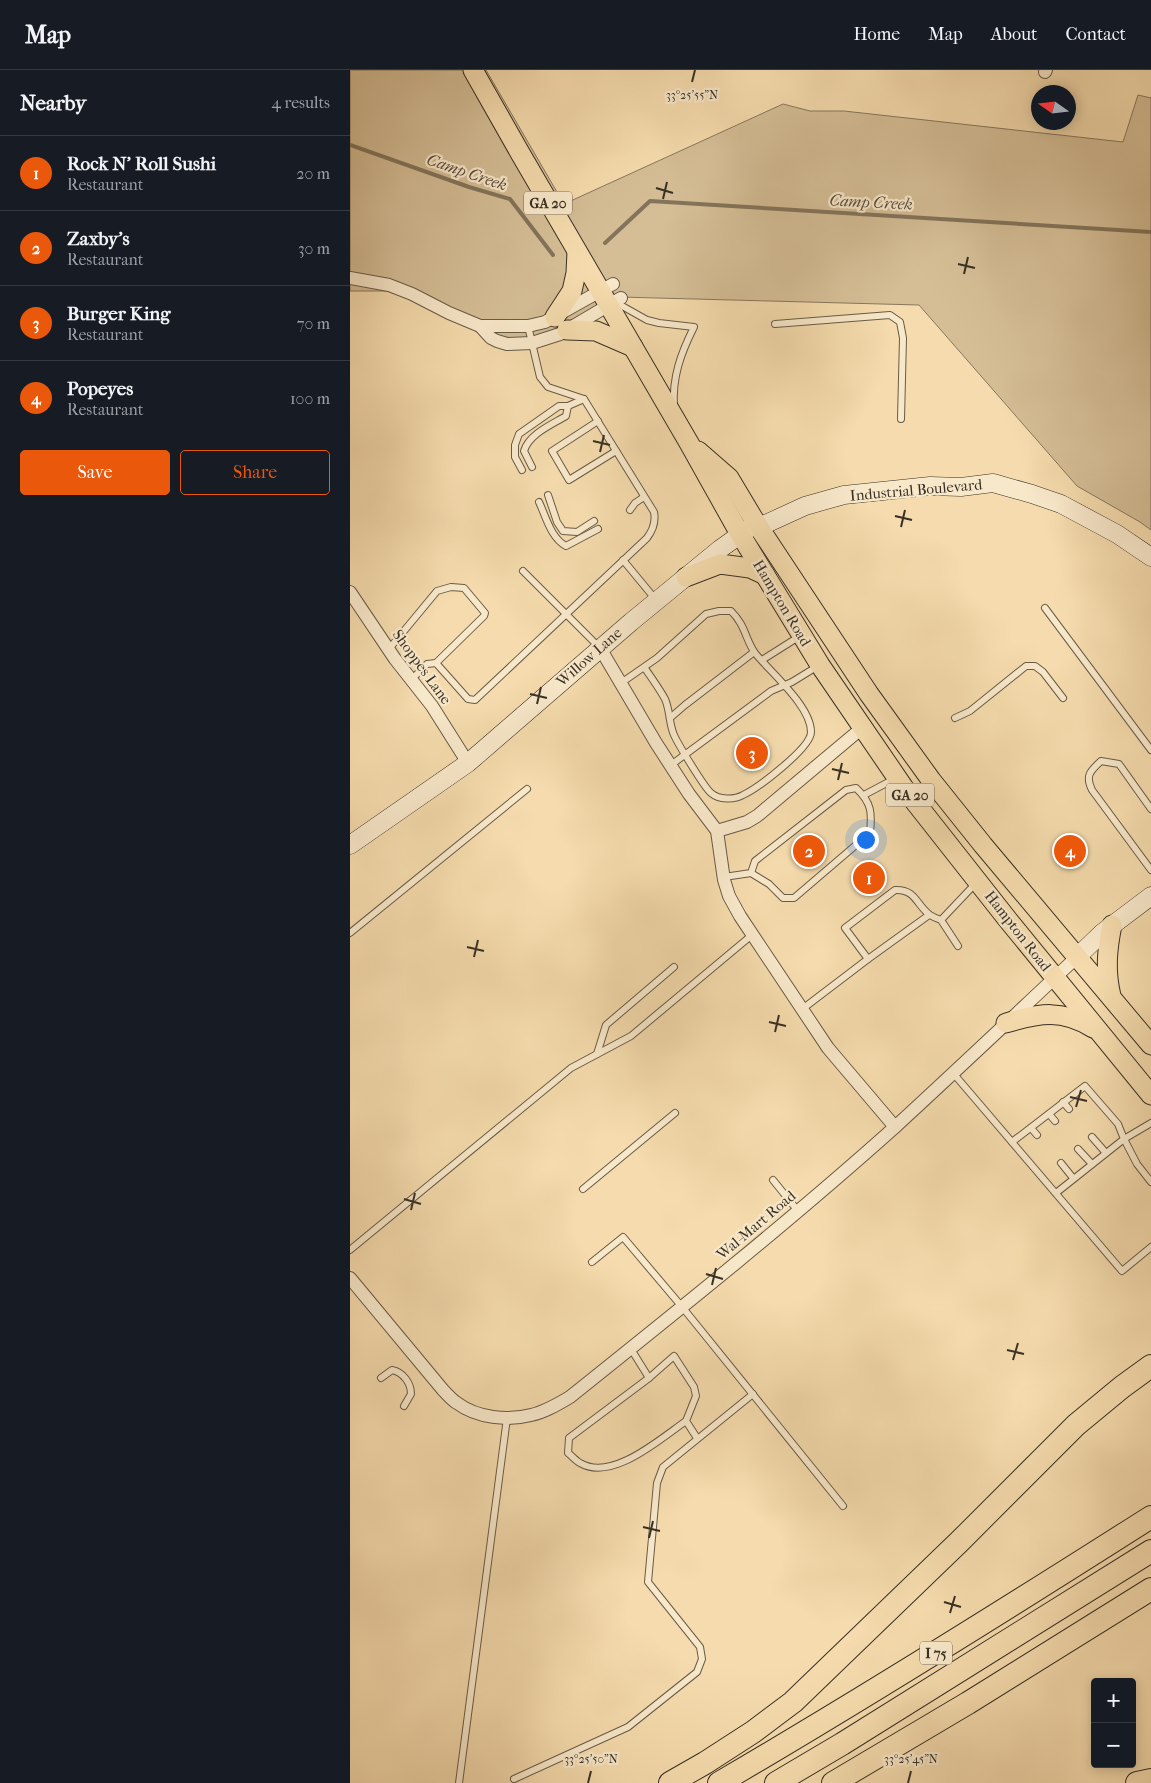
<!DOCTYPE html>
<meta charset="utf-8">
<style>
body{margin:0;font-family:"IM FELL French Canon",serif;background:#242831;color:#f1f3f6}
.controls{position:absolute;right:15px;bottom:15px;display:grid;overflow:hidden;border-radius:5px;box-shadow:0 2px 12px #0003}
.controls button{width:45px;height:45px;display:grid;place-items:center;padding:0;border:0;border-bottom:1px solid #363941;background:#171b24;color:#f1f3f6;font:25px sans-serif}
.compass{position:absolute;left:681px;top:15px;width:45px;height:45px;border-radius:50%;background:#171b24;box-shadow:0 2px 12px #0003;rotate:284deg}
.you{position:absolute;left:515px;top:769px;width:18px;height:18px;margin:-12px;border:4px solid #fff;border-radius:50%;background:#1a73e8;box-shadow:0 0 0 8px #1a73e833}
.badge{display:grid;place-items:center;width:32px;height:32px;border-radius:50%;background:#ea580c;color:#fff;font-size:16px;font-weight:700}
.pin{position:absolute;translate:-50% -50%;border:2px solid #fff;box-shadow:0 1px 5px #0006}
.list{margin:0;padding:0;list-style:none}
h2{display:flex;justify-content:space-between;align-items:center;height:65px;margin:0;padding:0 20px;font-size:21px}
h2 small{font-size:16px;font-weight:400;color:#9ea1a6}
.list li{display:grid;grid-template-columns:32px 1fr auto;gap:15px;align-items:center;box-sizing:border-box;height:75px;padding:0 20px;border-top:1px solid #363941}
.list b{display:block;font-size:19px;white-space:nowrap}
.list p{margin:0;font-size:16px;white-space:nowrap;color:#9ea1a6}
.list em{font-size:16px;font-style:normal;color:#9ea1a6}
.actions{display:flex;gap:10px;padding:15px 20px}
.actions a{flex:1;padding:11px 0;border:1px solid #ea580c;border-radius:5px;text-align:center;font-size:18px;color:#ea580c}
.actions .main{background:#ea580c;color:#fff}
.map{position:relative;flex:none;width:801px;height:1713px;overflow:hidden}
header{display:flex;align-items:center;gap:30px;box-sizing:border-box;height:70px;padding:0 25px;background:#171b24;border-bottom:1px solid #363941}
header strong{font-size:24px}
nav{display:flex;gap:28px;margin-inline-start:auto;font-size:18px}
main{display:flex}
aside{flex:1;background:#171b24}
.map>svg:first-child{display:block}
.green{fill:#d5be96;stroke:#87775e}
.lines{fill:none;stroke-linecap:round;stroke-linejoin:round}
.stream{stroke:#83745b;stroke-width:4}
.lane-casing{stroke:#685b47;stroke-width:8}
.street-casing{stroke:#685b47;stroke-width:14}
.secondary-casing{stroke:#393025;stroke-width:19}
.primary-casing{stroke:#393025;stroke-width:21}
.highway-casing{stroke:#393025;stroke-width:24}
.lane{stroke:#f8e8ca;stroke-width:6}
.street{stroke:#f8e8ca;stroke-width:12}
.secondary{stroke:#f8e8ca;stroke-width:18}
.primary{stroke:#f5dbad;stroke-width:19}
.highway{stroke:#f5dbad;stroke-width:22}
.ticks{fill:none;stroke:#393025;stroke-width:2}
.labels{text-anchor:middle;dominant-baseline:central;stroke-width:4.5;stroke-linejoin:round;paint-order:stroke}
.shield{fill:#f8e8ca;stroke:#726756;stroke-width:1}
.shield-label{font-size:14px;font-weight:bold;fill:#393025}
.street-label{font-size:15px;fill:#393025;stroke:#f8e8ca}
.water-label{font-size:16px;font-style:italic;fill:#584c3c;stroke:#f8e8ca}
.ticks-label{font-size:12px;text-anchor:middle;fill:#393025;stroke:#f8e8ca;stroke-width:4.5;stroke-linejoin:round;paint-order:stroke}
</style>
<header>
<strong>Map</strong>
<nav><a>Home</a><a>Map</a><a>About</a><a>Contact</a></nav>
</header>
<main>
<aside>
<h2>Nearby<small>4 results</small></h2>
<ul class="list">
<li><span class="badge">1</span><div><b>Rock N' Roll Sushi</b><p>Restaurant</p></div><em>20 m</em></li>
<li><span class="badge">2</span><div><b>Zaxby's</b><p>Restaurant</p></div><em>30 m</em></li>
<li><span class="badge">3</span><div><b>Burger King</b><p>Restaurant</p></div><em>70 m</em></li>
<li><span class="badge">4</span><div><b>Popeyes</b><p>Restaurant</p></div><em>100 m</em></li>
</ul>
<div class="actions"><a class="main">Save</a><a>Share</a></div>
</aside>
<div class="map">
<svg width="801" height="1713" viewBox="0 0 801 1713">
<rect width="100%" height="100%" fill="#f5dbad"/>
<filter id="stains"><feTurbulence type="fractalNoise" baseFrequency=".004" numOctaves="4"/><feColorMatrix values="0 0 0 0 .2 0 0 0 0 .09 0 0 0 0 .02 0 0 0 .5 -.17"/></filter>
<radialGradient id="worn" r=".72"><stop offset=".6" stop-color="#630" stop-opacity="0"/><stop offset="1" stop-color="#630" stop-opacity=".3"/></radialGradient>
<polygon class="green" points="0,0 136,0 214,134 433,34 460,41 494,41 773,72 788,25 801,28 801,460 790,452 727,416 569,235 269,227 164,279 42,221 0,221"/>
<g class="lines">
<g class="stream">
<polyline points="0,75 119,117 160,129 203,185"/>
<polyline points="255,173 300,131 801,162"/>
</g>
<defs>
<g id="lane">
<path d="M265 232 297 250 309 253 344 257C331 283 322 307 324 337"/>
<polyline points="425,254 540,245 550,252 553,268 551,349"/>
<polyline points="248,351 202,381 219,410 266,381"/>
<path d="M182 397 174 381C179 364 201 355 216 346L218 336"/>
<polyline points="172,400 165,387 165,375 169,364 209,336 218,336 234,329"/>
<polyline points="198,425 207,452 213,461 227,462 244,451"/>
<path d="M189 432C196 447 201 468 216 476L248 459"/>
<polyline points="280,440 285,433 294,427"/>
<polyline points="273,490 306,530"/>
<polyline points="173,501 249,577"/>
<polyline points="695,538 801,680"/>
<polyline points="39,579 87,521 101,517 114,518 135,543 134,546 86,593"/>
<polyline points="412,590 450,566"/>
<path d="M61 610 77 594 86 593 118 629 125 630 297 468C303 460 306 452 304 442L234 329 198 317 190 307 178 256"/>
<path d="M271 613 307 588 356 544 369 541H381C396 556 395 569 405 583 421 603 461 636 461 662 461 678 408 718 393 725 384 730 369 730 361 723 354 717 328 674 324 665 319 654 320 640 315 629 309 618 301 607 294 597"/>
<polyline points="320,648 335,635 404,582"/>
<polyline points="605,648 620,641 676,596 685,596 693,602 713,628"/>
<polyline points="321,695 421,621 442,612 468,596"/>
<polyline points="514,725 546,708"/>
<path d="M801 739 769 694 751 691C740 701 735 706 742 720L801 800"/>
<path d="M374 807 401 803 419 814 433 828H444L520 763C522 743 522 733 506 718L496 720 405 791 401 803"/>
<path d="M579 845 518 889 495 858 545 820C566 819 566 835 580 845 583 847 588 849 591 850"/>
<polyline points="0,863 177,719"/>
<polyline points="608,876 591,850 627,812"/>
<polyline points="451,940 518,889"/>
<polyline points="247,984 256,955 324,897"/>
<polyline points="603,1003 772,1201 801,1177"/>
<polyline points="713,1032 719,1039"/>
<polyline points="699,1044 705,1051"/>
<polyline points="801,1053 774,1069 787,1094 801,1112"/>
<polyline points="681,1058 687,1065"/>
<polyline points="742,1067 756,1083"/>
<polyline points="662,1072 735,1016 768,1054 774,1069 706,1123"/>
<polyline points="728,1079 742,1094"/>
<polyline points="711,1093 723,1108"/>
<polyline points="423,1110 448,1141"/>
<polyline points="233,1119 325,1043"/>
<polyline points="0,1180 221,998 281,966 402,865"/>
<polyline points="242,1192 273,1167 333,1238 493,1436"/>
<polyline points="281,1279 299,1308 324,1286 344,1317 346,1326 336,1351 347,1368"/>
<path d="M31 1308 42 1300C53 1302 61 1313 61 1324L54 1336"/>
<path d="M299 1308 219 1368 218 1383C222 1386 226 1391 230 1393 262 1412 310 1369 336 1351"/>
<polyline points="164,1709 278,1657 347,1602 352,1589 350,1577 298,1512 307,1413 313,1397 403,1324"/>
<polyline points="109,1713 157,1348"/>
</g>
<g id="street">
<polyline points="695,2 696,0"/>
<polyline points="0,208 39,215 62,224 99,243 130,256 141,268 147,271 157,274 182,273 210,264 271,228"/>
<polyline points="130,256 178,256 195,252 263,214"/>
<polyline points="0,522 45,589 82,636 118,693"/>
<polyline points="250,578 306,673 339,724 367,761 374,810 379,826 390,846 478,978 545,1057"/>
<polyline points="367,761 397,752 407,746 512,658"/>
<path d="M0 1208 93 1320C98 1325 102 1330 107 1333 127 1348 158 1351 181 1345 195 1342 208 1334 220 1327 330 1239 440 1151 545 1057 606 1001 666 944 727 887"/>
</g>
<g id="secondary">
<polyline points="409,457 455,436 494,425 580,416 611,417 643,413 682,424 711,434 767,464 801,487"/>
<polyline points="0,775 118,693 281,552 370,479 401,457"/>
<polyline points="727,887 752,863 801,826"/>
</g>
<g id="primary">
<polyline points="123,0 170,83 339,373 390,464 470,595 554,718 658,850 801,1025"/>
<polyline points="205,247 222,221 226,203 227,182"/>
<polyline points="217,260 246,261 283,277"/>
<polyline points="348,381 379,408 406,453 519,624 581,710 633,775 801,975"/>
<polyline points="336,507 370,494 400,498 415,505"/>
<path d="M761 926C755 901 757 880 762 855"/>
<path d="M656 953C690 943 712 939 743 958"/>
</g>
<g id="highway">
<polyline points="320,1713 355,1693 403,1662 443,1632 609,1472 726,1355 772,1317 801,1296"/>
<path d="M369 1713C515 1628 658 1538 801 1447"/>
<polyline points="426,1713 492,1674 801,1481"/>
<polyline points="483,1713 618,1633 801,1519"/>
<polyline points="787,1713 801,1710"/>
</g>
</defs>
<use href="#lane" class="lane-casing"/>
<use href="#street" class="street-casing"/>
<use href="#secondary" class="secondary-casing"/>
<use href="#primary" class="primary-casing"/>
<use href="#highway" class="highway-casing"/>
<use href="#lane" class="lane"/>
<use href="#street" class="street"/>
<use href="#secondary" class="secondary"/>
<use href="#primary" class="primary"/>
<use href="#highway" class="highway"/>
</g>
<path class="ticks" d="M342 12 345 0M306 118 323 123M313 129 317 112M608 194 625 198M614 204 618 187M243 371 260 375M250 382 254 365M545 446 562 450M551 457 555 440M180 624 197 628M187 634 191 617M482 699 499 703M488 710 492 693M117 877 134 881M124 887 128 870M419 952 436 956M425 962 429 945M720 1027 737 1031M726 1037 731 1020M54 1129 71 1134M61 1140 65 1123M356 1204 373 1209M362 1215 366 1198M657 1280 674 1284M663 1290 668 1273M293 1457 310 1461M299 1468 303 1451M594 1532 611 1537M600 1543 605 1526M238 1713 241 1701M558 1713 561 1701"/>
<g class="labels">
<g class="shield">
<rect x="174" y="121.5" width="48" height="23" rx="4"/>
<rect x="536" y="713.5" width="48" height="23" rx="4"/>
<rect x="570" y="1571.5" width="32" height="23" rx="4"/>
</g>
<g class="shield-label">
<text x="198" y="133">GA 20</text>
<text x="560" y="725">GA 20</text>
<text x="586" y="1583">I 75</text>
</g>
<g class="street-label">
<text transform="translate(566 420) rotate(-5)">Industrial Boulevard</text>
<text transform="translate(432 533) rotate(59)">Hampton Road</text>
<text transform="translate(239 587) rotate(-41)">Willow Lane</text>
<text transform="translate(72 597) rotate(54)">Shoppes Lane</text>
<text transform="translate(668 861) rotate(52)">Hampton Road</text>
<text transform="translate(406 1155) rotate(-40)">Wal-Mart Road</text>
</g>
<g class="water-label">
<text transform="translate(117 102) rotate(19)">Camp Creek</text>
<text transform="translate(521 132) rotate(3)">Camp Creek</text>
</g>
</g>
<g class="ticks-label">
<text x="342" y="29">33°25'55"N</text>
<text x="241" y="1693">33°25'50"N</text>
<text x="561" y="1693">33°25'45"N</text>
</g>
<rect width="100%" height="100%" filter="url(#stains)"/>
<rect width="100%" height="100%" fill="url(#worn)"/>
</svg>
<div class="controls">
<button>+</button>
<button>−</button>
</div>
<svg class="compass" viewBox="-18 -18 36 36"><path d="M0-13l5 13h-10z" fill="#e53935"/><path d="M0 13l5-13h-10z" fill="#9ea1a6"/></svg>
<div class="you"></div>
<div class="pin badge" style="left:519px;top:808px">1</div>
<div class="pin badge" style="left:459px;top:781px">2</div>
<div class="pin badge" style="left:402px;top:683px">3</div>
<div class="pin badge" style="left:720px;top:781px">4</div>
</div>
</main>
